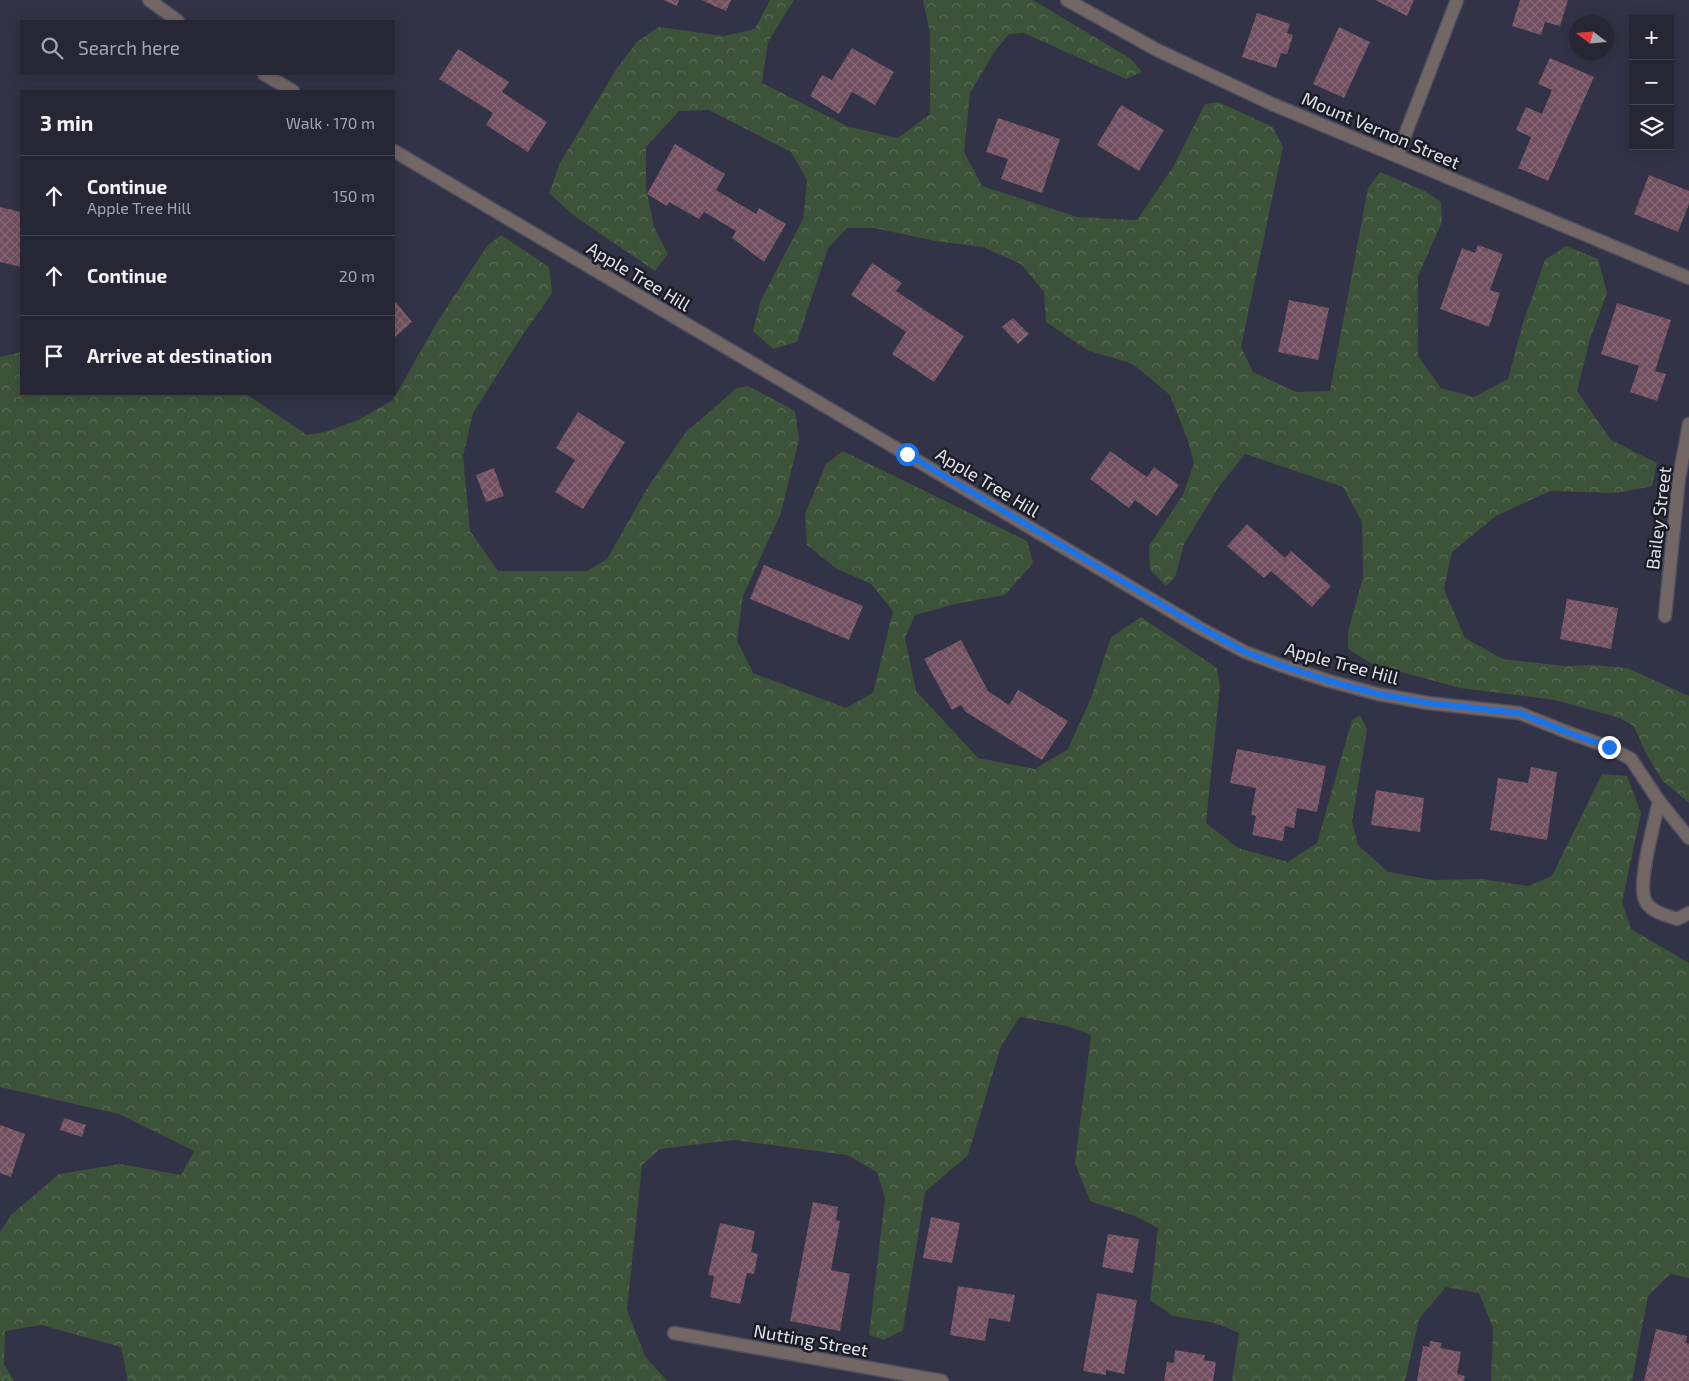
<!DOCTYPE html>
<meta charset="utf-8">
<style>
body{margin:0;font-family:"Exo 2",sans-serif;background:#323240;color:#f1f3f6}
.controls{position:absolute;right:15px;top:15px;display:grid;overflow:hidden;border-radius:0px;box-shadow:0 2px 12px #0003}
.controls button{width:45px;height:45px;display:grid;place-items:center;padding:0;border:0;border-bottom:1px solid #42434f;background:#262634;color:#f1f3f6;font:25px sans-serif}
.compass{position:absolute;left:1569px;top:15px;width:45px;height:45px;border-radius:50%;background:#262634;box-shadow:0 2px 12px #0003;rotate:286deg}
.stop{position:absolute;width:15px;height:15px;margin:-11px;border:4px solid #1a73e8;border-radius:50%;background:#fff}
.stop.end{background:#1a73e8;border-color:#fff;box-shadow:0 1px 5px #0008}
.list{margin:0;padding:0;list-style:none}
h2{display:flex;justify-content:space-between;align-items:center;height:65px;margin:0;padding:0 20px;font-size:21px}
h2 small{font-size:16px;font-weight:400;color:#a4a5ac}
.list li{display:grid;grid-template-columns:32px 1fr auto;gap:15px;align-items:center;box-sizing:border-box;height:80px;padding:0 20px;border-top:1px solid #42434f}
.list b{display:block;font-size:19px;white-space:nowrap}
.list p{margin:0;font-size:16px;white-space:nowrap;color:#a4a5ac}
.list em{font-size:16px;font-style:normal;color:#a4a5ac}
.icon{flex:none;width:28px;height:28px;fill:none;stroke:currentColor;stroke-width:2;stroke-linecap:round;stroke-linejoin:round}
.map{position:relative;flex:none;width:1689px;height:1381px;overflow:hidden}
.search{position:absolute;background:#262634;box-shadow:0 2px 12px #0003;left:20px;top:20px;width:375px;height:55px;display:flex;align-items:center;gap:12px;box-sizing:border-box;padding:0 18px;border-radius:0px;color:#a4a5ac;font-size:19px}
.panel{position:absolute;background:#262634;box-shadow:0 2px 12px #0003;left:20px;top:90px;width:375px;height:305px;border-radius:0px}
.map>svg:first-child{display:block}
.forest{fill:url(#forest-crowns)}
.building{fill:url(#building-cross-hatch)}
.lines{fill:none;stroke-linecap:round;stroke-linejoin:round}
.lane-casing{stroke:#4e4f61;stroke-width:15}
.street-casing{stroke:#4e4f61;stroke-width:15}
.lane{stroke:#736766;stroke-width:12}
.street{stroke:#736766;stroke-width:12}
.route{stroke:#1a73e8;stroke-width:6}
.labels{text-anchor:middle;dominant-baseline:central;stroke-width:5;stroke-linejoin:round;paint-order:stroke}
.street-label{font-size:18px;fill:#e0e2ed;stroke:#1b1c24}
</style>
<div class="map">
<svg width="1689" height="1381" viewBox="0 0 1689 1381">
<defs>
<pattern id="forest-crowns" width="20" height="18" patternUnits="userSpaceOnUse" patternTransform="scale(1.25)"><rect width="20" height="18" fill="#3c533a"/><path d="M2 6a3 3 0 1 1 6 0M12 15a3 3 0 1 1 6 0" fill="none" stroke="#586b57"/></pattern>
<pattern id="building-cross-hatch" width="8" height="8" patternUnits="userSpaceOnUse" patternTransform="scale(1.25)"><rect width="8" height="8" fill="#724f5f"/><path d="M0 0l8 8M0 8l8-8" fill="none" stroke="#866876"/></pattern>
</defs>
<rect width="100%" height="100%" fill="#323346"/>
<g class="forest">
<polygon points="770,0 794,0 768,42 762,83 849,127 898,138 930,114 930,33 923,0 1033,0 1131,59 1142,72 1126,79 1024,33 1009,34 995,51 970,93 964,152 982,186 1077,217 1137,220 1173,167 1205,104 1218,102 1273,127 1283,147 1241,347 1253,372 1296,392 1330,391 1368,188 1380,172 1425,191 1441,202 1442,222 1418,276 1418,356 1441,388 1474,397 1508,379 1523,323 1545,260 1566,246 1598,259 1607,293 1590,339 1577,391 1611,440 1657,463 1652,486 1617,493 1550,491 1496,516 1452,552 1444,589 1465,638 1503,659 1564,666 1594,665 1627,668 1689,696 1689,803 1662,780 1645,752 1634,726 1620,718 1555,700 1460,688 1372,664 1348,649 1348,632 1363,577 1362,522 1343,487 1245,454 1218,488 1184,544 1175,577 1166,586 1150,570 1149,546 1183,495 1194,463 1188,441 1170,395 1133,364 1087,350 1046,322 1044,292 1021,264 983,247 935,241 874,228 847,228 828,248 797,342 773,349 753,331 760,302 803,219 807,180 791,152 709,110 679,111 646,147 646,188 654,227 668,254 655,271 573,215 549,193 560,163 617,68 637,42 659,27 724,36 755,29"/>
<polygon points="501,235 549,267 552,293 522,336 473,413 463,456 470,531 498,571 587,571 607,559 648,487 686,432 737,388 748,386 795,411 799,439 781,513 743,596 737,641 753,673 846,708 873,693 893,611 871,584 837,569 807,545 805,514 826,464 843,451 1027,541 1033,563 1005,595 955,604 915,615 905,638 916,691 978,758 1035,769 1068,749 1091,698 1111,637 1141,617 1217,668 1220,686 1206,823 1238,848 1288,862 1317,843 1352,720 1360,715 1367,729 1352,822 1358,845 1388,872 1434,880 1482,879 1528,886 1552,876 1602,774 1627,776 1641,813 1622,902 1631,929 1689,963 1689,1278 1670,1274 1648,1296 1632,1381 1491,1381 1493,1328 1479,1293 1446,1287 1419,1319 1405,1381 1232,1381 1239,1333 1215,1323 1173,1316 1150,1300 1158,1228 1135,1216 1090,1201 1075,1163 1091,1035 1067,1026 1020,1017 1001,1046 968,1155 925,1192 903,1330 884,1340 869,1335 885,1198 877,1172 847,1155 734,1140 660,1149 642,1165 627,1310 645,1356 667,1381 128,1381 121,1347 41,1325 5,1331 4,1364 14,1381 0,1381 0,1232 11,1215 59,1174 120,1164 181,1175 194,1151 119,1114 0,1087 0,357 21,352 21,394 246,394 307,435 325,432 358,420 393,400 436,324 487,246"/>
</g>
<g class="building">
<polygon points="663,0 679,0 677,6"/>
<polygon points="701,0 731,0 726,11"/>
<polygon points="1375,0 1414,0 1407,16"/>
<polygon points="1520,0 1568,0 1560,26 1545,22 1541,35 1512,26"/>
<polygon points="1257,13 1290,24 1287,33 1293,35 1287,54 1281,53 1276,68 1242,57"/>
<polygon points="1339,27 1370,42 1344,98 1313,84"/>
<polygon points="852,48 894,72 875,105 852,92 839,114 810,96 822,75 832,80"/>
<polygon points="458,49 509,82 502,92 547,122 528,152 486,125 493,113 439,79"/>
<polygon points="1550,58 1594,77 1548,181 1518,168 1531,137 1516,130 1526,107 1542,114 1552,90 1538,84"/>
<polygon points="1121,105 1164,130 1139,171 1097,145"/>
<polygon points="998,118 1060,139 1042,193 1001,179 1008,159 986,152"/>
<polygon points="675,144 725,174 716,190 756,214 759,208 786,224 764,262 732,238 736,231 704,212 699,219 669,202 667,206 647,194"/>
<polygon points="1649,175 1689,191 1689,204 1678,232 1634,214"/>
<polygon points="0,207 21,212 21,267 0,262"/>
<polygon points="1478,245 1503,254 1490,290 1500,293 1489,327 1440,309 1462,248 1475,253"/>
<polygon points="872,263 902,283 896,291 964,336 934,382 892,354 906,332 851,295"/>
<polygon points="394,300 412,322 394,338"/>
<polygon points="1289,300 1329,308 1318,360 1278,352"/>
<polygon points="1617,303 1671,320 1655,371 1666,374 1657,401 1630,392 1639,366 1601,354"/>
<polygon points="1013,318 1029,334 1018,344 1002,327"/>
<polygon points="578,412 625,442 583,509 555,492 575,460 556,448"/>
<polygon points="1110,451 1147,477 1154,467 1179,485 1157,516 1135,500 1129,508 1090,479"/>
<polygon points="494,468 504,496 486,502 476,475"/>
<polygon points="1247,524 1285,558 1291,551 1331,586 1312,607 1271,571 1264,578 1227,546"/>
<polygon points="764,565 863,606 849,640 750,599"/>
<polygon points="1567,599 1618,608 1611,649 1560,639"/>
<polygon points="961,640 988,691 1009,705 1018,690 1068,721 1042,760 966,712 961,705 952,710 924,659"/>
<polygon points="1237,749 1326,766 1317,812 1297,808 1294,828 1285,826 1283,841 1252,835 1256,816 1251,815 1256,788 1230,783"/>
<polygon points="1531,767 1557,772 1547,840 1490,830 1498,778 1528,783"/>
<polygon points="1376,790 1424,798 1420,832 1371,825"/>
<polygon points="64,1118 86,1125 82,1137 60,1130"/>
<polygon points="0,1125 25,1134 11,1177 0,1173"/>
<polygon points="813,1202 838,1207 836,1220 840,1221 831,1270 850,1274 840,1331 790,1321"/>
<polygon points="931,1217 960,1223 952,1263 923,1258"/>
<polygon points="720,1223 755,1231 751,1252 758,1254 754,1274 747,1273 740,1304 710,1297 714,1276 708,1275"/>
<polygon points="1108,1234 1139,1239 1133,1273 1102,1267"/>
<polygon points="958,1286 1015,1295 1010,1322 989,1318 985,1341 950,1335"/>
<polygon points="1097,1293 1137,1300 1124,1374 1106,1370 1106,1375 1083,1371"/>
<polygon points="1656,1329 1687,1336 1686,1343 1689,1344 1689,1381 1644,1381"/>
<polygon points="1430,1341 1442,1343 1440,1348 1461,1352 1457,1374 1465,1376 1464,1381 1417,1381 1423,1346 1429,1347"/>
<polygon points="1175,1350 1205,1355 1204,1360 1216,1362 1213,1381 1164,1381 1167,1362 1174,1363"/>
</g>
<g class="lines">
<defs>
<g id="lane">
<polyline points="1519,713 1572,734 1609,747 1631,759 1659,801 1689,838"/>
<path d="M1659 801C1655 821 1637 883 1645 900 1650 912 1666 915 1677 919L1689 913"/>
</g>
<g id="street">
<polyline points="149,0 178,21"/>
<polyline points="1067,0 1157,50 1272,104 1689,278"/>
<polyline points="264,74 293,91"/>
<polyline points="394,151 1198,627 1245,652 1280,665 1329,681 1378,694 1428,703 1519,713"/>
<polyline points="1397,156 1457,0"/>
<polyline points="1665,616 1679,478 1689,424"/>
<polyline points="674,1333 942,1381"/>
</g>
</defs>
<use href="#lane" class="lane-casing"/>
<use href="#street" class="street-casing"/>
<use href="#lane" class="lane"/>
<use href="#street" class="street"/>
</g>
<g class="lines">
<polyline class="route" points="907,454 1198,626 1245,652 1280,665 1329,681 1378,694 1428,703 1519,713 1572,734 1609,747"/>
</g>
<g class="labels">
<g class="street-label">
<text transform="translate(1381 130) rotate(23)">Mount Vernon Street</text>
<text transform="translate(639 276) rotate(31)">Apple Tree Hill</text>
<text transform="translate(988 482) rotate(31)">Apple Tree Hill</text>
<text transform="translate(1658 518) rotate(-83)">Bailey Street</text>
<text transform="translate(1342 663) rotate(15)">Apple Tree Hill</text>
<text transform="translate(811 1340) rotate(10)">Nutting Street</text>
</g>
</g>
</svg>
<div class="controls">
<button>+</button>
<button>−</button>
<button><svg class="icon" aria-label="layers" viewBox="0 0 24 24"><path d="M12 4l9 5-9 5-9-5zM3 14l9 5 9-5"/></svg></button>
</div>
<svg class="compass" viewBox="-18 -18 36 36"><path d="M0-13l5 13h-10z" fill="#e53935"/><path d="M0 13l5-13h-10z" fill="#a4a5ac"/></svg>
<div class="stop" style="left:907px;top:454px"></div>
<div class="stop end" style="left:1609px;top:747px"></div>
<div class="search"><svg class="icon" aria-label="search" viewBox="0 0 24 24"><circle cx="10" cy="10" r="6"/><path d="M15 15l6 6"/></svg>Search here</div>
<section class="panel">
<h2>3 min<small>Walk · 170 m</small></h2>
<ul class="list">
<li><svg class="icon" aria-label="ahead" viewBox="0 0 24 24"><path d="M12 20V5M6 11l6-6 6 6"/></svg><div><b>Continue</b><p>Apple Tree Hill</p></div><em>150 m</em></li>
<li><svg class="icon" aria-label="ahead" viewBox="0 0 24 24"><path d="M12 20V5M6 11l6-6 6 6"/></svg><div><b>Continue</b></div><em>20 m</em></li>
<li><svg class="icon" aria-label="arrive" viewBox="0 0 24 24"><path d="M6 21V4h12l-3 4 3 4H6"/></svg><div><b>Arrive at destination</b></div></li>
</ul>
</section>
</div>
